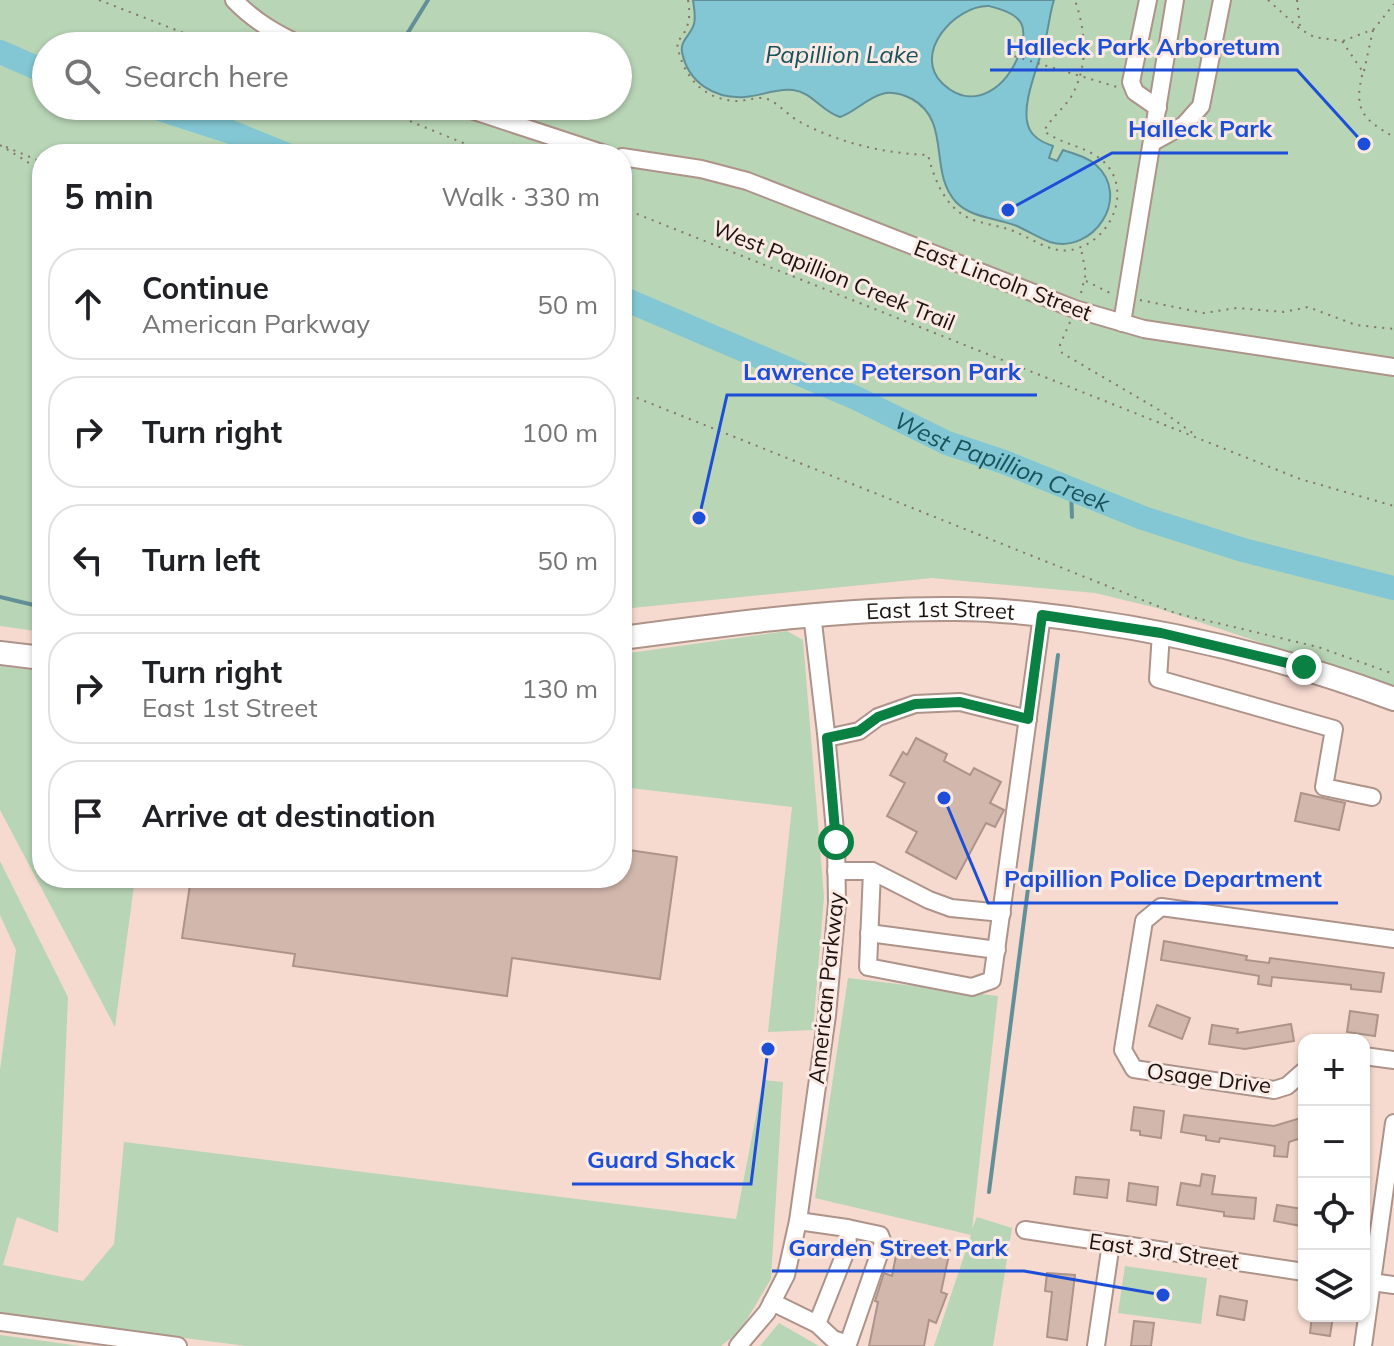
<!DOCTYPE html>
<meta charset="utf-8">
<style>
body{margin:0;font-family:Mulish,sans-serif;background:#f6f6f6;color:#202124}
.controls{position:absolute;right:24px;bottom:24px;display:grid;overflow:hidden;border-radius:16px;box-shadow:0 2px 6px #0004}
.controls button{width:72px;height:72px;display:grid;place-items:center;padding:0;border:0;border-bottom:2px solid #e0e0e0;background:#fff;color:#202124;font:40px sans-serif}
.stop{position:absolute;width:24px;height:24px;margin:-18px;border:6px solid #0b8043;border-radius:50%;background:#fff}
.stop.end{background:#0b8043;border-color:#fff;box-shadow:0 2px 8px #0008}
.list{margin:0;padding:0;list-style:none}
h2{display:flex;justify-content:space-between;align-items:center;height:104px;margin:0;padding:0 32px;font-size:34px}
h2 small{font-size:26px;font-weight:400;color:#757577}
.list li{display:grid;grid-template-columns:52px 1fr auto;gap:24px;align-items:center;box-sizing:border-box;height:112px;margin:0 16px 16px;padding:0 16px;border:2px solid #e0e0e0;border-radius:32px}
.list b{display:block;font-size:30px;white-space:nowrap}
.list p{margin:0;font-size:26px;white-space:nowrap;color:#757577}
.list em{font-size:26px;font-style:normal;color:#757577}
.icon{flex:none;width:44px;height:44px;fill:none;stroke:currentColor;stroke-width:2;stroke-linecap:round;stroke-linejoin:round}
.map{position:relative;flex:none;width:1394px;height:1346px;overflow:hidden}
.search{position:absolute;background:#fff;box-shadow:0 2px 6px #0004;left:32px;top:32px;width:600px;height:88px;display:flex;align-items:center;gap:20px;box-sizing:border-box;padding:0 28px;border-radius:44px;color:#757577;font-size:30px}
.panel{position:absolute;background:#fff;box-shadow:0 2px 6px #0004;left:32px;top:144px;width:600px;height:744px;border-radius:32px}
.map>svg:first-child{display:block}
.green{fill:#b8d5b6;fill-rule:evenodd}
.water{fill:#82c7d3;stroke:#639098;stroke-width:2;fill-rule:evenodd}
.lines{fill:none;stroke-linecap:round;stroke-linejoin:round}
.stream{stroke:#639098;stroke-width:4}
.river{stroke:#82c7d3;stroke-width:24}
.building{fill:#d2b7ac;stroke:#ad9389;stroke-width:2}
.minor-casing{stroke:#ad9389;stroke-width:20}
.major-casing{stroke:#ad9389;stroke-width:26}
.path{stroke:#86746d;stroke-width:2;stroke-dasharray:2 6;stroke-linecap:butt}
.minor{stroke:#fff;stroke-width:16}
.major{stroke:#fff;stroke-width:22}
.route{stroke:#0b8043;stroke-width:10}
.labels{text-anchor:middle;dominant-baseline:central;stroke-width:6;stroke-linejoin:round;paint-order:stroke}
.street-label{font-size:22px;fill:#1b110e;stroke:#fbeae4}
.water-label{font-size:24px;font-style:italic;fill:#18535c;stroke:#fbeae4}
.leader{fill:none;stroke:#1d4ed8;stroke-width:3}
.callout-dot{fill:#1d4ed8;stroke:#fbeae4;stroke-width:3}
.callout-label{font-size:24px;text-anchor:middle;font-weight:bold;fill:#1d4ed8;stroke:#fbeae4;stroke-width:6;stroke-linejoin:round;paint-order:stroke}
</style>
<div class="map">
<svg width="1394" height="1346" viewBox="0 0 1394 1346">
<rect width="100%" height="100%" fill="#f6dad0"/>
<g class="green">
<path d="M0 0H1394V687L1157 608 1095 593 932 578 622 609V154H42V632L0 626ZM46 46H618V106H46Z"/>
<polygon points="787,631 803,640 824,897 813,1030 768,1032 792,807 622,787 622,654"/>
<polygon points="0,666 42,671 42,878 135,878 115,1027 0,810"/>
<polygon points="0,861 68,997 58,1233 17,1217 3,1265 83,1281 114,1244 124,1142 736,1219 763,1080 783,1082 771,1279 740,1331 721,1346 246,1346 0,1314 0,1070 16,950 0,915"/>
<polygon points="848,978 998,996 972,1229 977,1217 1012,1228 993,1346 934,1346 971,1235 815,1198"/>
<polygon points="1125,1266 1207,1278 1201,1324 1118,1313"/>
<polygon points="779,1323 819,1346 760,1346"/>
<polygon points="0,1335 81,1346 0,1346"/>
</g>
<path class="water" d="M693 0H1054C1050 12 1049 25 1046 37 1041 60 1019 105 1029 128 1033 138 1044 143 1053 146L1049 158 1057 161 1063 150C1075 154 1087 157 1096 165 1132 197 1093 255 1050 242 1039 238 1028 231 1017 226 997 218 971 218 956 202 928 172 952 121 912 99 904 95 892 91 882 94 867 98 855 112 840 117 822 112 812 92 793 90 775 88 762 96 745 97 715 99 688 83 682 52 680 40 691 35 694 24 696 17 694 8 693 0ZM989 6C1000 9 1015 13 1021 23 1026 32 1022 44 1019 54 1008 86 974 113 943 84 911 54 955 5 989 6Z"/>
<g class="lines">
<g class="stream">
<polyline points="404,39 428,0"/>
<polyline points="1071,490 1072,517"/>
<polyline points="0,597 42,607"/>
<polyline points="989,1192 1058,655"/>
</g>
<g class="river">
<polyline points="0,52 46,72"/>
<polyline points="151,106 231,132 285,154"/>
<path id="s1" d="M622 298 856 398 947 443 1004 462 1143 518 1243 550 1394 588"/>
</g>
</g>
<g class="building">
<polygon points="916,738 947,754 944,761 970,775 974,768 1001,782 990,803 1004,810 995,827 986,823 956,879 906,852 917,832 887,816 905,783 890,775 903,752 907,755"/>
<polygon points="1301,793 1345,803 1339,830 1295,821"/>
<polygon points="622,849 677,857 660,979 512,958 507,996 293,966 295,954 182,938 191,878 622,878"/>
<polygon points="1164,941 1247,956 1246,960 1269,963 1270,958 1384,973 1381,992 1351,989 1351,985 1272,977 1271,986 1258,984 1259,976 1254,975 1161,960"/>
<polygon points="1157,1005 1190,1018 1182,1039 1149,1026"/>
<polygon points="1350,1011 1378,1015 1375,1036 1347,1032"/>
<polygon points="1291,1024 1294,1041 1245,1049 1209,1044 1212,1025 1238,1029 1237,1033"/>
<polygon points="1134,1107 1164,1111 1161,1138 1140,1135 1140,1131 1131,1130"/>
<polygon points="1184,1115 1274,1126 1304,1117 1304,1137 1289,1142 1287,1157 1274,1156 1275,1146 1220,1138 1219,1142 1206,1140 1206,1136 1181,1132"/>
<polygon points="1202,1174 1215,1176 1212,1194 1256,1198 1254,1219 1224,1216 1224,1212 1177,1205 1181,1183 1200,1186"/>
<polygon points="1076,1177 1109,1180 1107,1198 1074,1194"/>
<polygon points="1129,1183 1158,1187 1156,1205 1127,1201"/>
<polygon points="1277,1205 1303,1209 1301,1226 1274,1221"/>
<polygon points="899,1240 950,1250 941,1292 947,1294 936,1323 929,1320 924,1346 869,1346 878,1302 875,1301 884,1273 892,1276"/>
<polygon points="1047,1273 1075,1275 1067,1340 1047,1337 1052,1292 1045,1291"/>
<polygon points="1220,1296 1247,1301 1244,1320 1217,1315"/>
<polygon points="1312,1316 1333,1316 1330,1336 1310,1333"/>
<polygon points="1134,1321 1154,1323 1151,1346 1131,1346"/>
</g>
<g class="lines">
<defs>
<g id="minor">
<path d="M234 0C254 21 277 34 303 46"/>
<polyline points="1148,0 1131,82 1135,92 1158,108"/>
<polyline points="459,106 605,154"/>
<polyline points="1153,142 1184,125 1201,106 1222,0"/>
<polyline points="622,157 701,169 747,181 1075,309 1144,329 1394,367"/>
<polyline points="1122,323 1175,0"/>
<polyline points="1161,633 1158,679 1334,729 1324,787 1372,797"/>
<polyline points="827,738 859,731 878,717 915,704 960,702 1028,719"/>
<polyline points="836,871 872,871 868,967 972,987 992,980 1042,615"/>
<polyline points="872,871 929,900 951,908 1002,913"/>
<polyline points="869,933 997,950"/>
<polyline points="1364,1056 1394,1060"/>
<polyline points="1304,1071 1287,1086 1274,1090 1134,1069 1123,1050 1144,921 1161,907 1394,939"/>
<polyline points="1025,1230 1304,1272"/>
<polyline points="1364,1281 1394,1285"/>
<polyline points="772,1302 817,1324 848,1246 847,1228 798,1221"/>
<polyline points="0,1322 178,1346"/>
<polyline points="817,1324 833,1339 848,1344 883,1243 880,1235 847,1228"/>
<polyline points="738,1346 767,1312 786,1275 798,1221 827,1015 837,904 836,842 826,733 812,614"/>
<polyline points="1096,1346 1111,1243"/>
<polyline points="1363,1346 1394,1123"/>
</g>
<g id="major">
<path id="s2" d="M622 638C733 623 843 608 955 609 997 609 1040 614 1082 620 1189 635 1293 661 1394 699"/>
<polyline points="0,653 42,658"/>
</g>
</defs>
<use href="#minor" class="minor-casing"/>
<use href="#major" class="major-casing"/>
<g class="path">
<polyline points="99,0 217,46"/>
<path d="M688 0C691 17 689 30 677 42 681 74 702 100 737 101 746 101 759 96 767 99 778 103 788 115 798 121 839 143 882 153 928 155 935 182 947 212 976 221 990 225 1005 227 1018 233 1036 241 1054 255 1075 249 1111 240 1133 190 1104 162 1087 146 1062 145 1044 131 1051 118 1063 109 1071 97 1089 65 1086 33 1075 0"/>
<path d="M1268 0 1300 29 1314 37 1342 41 1363 72C1353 109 1362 119 1394 137"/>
<polyline points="1297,0 1300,27"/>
<polyline points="1343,41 1374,29 1394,4"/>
<polyline points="1007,54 1117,87"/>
<polyline points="1364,71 1373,30"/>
<polyline points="373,106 490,154"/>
<polyline points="0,145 42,171"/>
<polyline points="6,147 42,162"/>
<polyline points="622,208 1300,479 1394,506"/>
<polyline points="1086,281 1112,294"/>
<polyline points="1081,293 1086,273 1081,249"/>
<polyline points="1140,300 1204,313 1237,308 1284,312 1308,307 1356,325 1394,329"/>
<polyline points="1070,322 1060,345 1062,353 1166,414 1194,434"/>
<polyline points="622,392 1175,613 1318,647 1394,674"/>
</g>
<use href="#minor" class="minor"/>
<use href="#major" class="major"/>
</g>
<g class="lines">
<polyline class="route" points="836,842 827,738 859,731 878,717 915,704 960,702 1028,719 1042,615 1161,633 1304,667"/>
</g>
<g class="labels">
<g class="street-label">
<text transform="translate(834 275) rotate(22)">West Papillion Creek Trail</text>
<text transform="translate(1003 280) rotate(21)">East Lincoln Street</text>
<text stroke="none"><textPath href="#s2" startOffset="320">East 1st Street</textPath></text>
<text transform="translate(826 988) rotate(-84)">American Parkway</text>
<text transform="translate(1209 1078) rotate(7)">Osage Drive</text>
<text transform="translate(1164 1251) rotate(8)">East 3rd Street</text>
</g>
<g class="water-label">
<text x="842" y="54">Papillion Lake</text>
<text stroke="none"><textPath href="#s1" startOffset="414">West Papillion Creek</textPath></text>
</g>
</g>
<path class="leader" d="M1364 144L1297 70H990M1008 210L1112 153H1288M699 518L727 395H1037M944 798L988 903H1338M768 1049L751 1184H572M1163 1295L1024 1271H772"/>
<g class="callout-dot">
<circle cx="1364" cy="144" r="8"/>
<circle cx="1008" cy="210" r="8"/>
<circle cx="699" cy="518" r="8"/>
<circle cx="944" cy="798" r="8"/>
<circle cx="768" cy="1049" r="8"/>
<circle cx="1163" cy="1295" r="8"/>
</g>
<g class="callout-label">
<text x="1143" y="55">Halleck Park Arboretum</text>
<text x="1200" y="137">Halleck Park</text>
<text x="882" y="380">Lawrence Peterson Park</text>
<text x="1163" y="887">Papillion Police Department</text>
<text x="661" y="1168">Guard Shack</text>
<text x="898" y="1256">Garden Street Park</text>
</g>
</svg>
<div class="controls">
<button>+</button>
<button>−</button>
<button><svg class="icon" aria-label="locate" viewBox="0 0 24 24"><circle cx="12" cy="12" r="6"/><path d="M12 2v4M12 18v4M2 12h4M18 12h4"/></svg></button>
<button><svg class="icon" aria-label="layers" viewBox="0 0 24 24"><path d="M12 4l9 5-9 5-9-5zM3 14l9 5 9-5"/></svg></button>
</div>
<div class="stop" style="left:836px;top:842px"></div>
<div class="stop end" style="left:1304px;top:667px"></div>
<div class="search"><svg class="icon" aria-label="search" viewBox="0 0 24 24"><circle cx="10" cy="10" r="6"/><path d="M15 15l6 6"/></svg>Search here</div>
<section class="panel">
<h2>5 min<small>Walk · 330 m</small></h2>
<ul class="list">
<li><svg class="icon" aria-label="ahead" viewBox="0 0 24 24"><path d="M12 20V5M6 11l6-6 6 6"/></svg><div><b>Continue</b><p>American Parkway</p></div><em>50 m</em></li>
<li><svg class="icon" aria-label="right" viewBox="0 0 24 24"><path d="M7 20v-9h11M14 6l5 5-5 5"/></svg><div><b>Turn right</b></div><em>100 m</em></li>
<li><svg class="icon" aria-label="left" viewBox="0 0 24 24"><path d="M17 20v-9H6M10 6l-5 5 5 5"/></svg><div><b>Turn left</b></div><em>50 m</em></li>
<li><svg class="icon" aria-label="right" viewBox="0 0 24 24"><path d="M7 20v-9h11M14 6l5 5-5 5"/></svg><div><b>Turn right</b><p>East 1st Street</p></div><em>130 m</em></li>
<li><svg class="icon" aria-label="arrive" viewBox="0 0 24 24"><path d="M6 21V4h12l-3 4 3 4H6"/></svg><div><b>Arrive at destination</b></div></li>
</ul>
</section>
</div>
